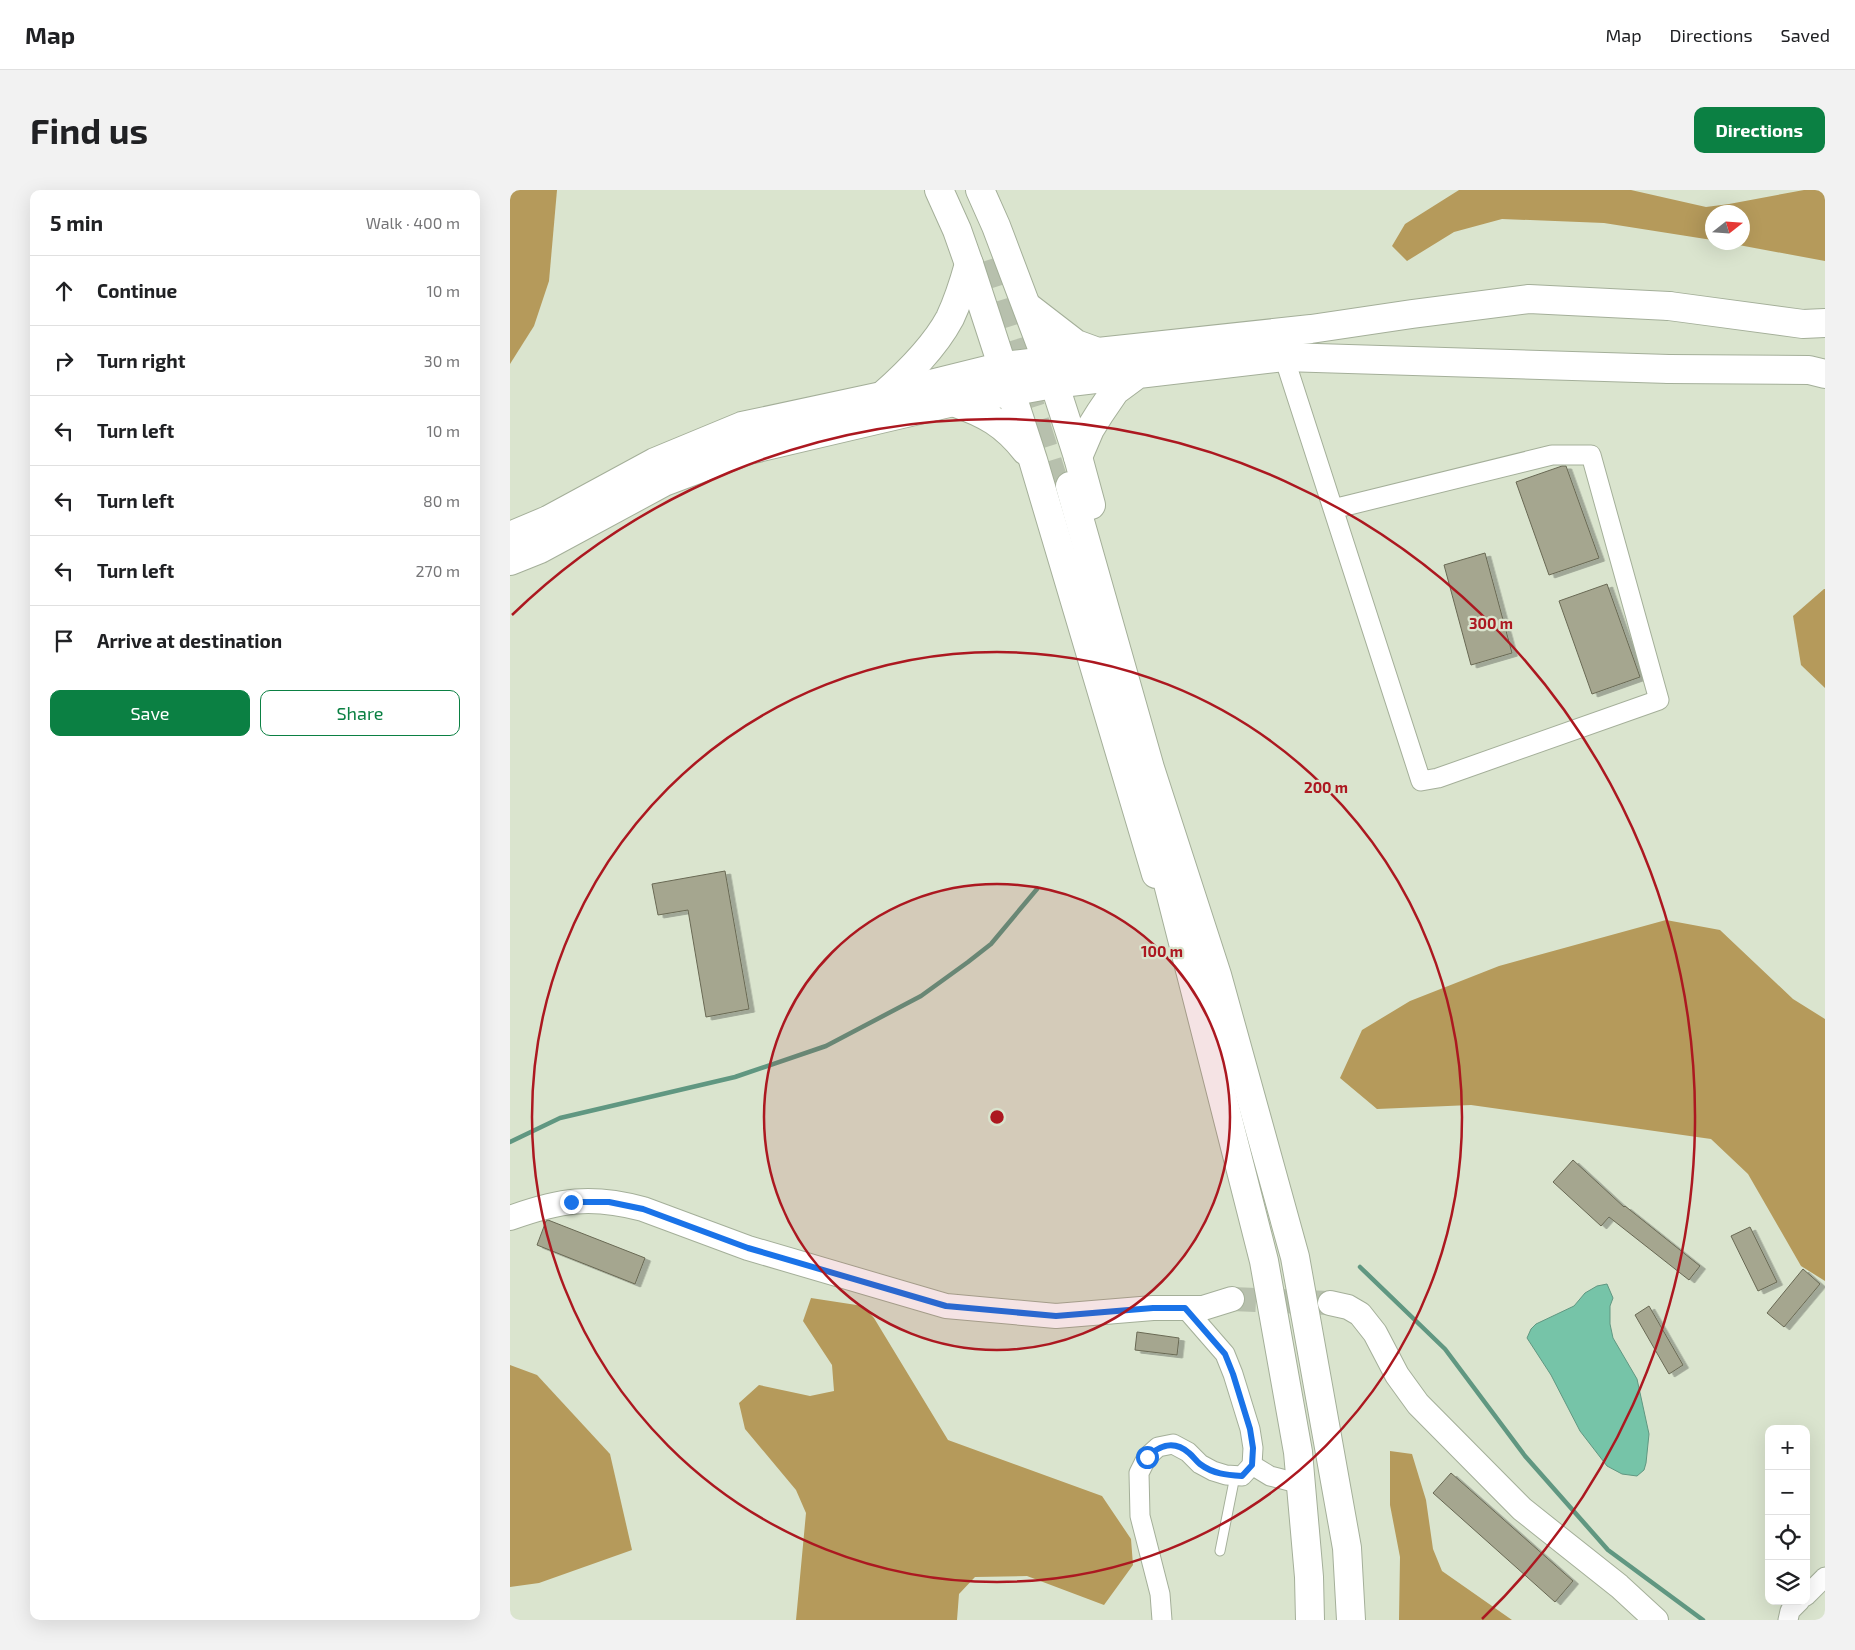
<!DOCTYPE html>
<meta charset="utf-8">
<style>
body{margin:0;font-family:"Exo 2",sans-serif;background:#f2f2f2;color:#202124}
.controls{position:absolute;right:15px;bottom:15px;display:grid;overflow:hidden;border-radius:10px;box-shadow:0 5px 20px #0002}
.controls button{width:45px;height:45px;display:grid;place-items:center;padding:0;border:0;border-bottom:1px solid #e0e0e0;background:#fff;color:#202124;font:25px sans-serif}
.compass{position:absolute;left:1195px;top:15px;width:45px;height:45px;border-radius:50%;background:#fff;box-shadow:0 5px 20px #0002;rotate:73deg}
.stop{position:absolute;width:15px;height:15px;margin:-11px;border:4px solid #1a73e8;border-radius:50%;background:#fff}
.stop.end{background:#1a73e8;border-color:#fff;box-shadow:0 1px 5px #0008}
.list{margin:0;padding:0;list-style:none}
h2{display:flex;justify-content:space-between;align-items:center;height:65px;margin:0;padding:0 20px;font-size:21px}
h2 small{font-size:16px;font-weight:400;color:#757577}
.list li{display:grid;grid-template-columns:32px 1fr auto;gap:15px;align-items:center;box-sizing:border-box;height:70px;padding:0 20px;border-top:1px solid #e0e0e0}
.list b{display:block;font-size:19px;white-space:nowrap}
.list em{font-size:16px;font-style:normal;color:#757577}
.actions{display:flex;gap:10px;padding:15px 20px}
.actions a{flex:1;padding:11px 0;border:1px solid #0b8043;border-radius:10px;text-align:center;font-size:18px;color:#0b8043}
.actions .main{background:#0b8043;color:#fff}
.icon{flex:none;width:28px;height:28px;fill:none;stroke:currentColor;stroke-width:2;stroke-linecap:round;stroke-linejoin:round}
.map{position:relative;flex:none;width:1315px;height:1430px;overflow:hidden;border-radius:10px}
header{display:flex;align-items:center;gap:30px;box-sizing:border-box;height:70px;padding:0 25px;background:#fff;border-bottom:1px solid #e0e0e0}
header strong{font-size:24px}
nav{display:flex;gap:28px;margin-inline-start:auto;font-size:18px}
.intro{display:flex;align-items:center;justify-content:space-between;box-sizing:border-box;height:120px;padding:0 30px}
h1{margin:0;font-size:35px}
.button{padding:12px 22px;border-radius:10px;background:#0b8043;color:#fff;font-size:18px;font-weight:700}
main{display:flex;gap:30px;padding:0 30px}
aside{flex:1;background:#fff;border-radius:10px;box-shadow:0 5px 20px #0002}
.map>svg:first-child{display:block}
.forest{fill:#b59a5b}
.water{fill:#76c4a8;stroke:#609781}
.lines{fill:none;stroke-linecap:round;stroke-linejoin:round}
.stream{stroke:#609781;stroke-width:4.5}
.building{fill:#a5a68f;stroke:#696954;filter:url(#shadow)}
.tertiary-tunnel{stroke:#b7c0ad;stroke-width:24;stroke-dasharray:24 12;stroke-linecap:butt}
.trunk-tunnel{stroke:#b7c0ad;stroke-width:28;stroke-dasharray:28 14;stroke-linecap:butt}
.service-casing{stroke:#a4af99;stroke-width:11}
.minor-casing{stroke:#a4af99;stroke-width:21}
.tertiary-casing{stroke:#a4af99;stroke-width:26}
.primary-casing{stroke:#a4af99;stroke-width:30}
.trunk-casing{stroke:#a4af99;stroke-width:30}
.motorway-casing{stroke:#a4af99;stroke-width:30}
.service{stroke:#fff;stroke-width:9}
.minor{stroke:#fff;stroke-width:19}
.tertiary{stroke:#fff;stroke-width:24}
.primary{stroke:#fff;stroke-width:28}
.trunk{stroke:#fff;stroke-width:28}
.motorway{stroke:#fff;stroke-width:28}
.route{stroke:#1a73e8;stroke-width:6}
.ring{fill:none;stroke:#ac1820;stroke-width:2.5}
.centre{fill:#ac1820;stroke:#dae4ce;stroke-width:2.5}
.ring-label{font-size:15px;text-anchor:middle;font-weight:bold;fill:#ac1820;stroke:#dae4ce;stroke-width:4.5;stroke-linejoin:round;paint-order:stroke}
</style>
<header>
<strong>Map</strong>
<nav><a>Map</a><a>Directions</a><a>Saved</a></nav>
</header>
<div class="intro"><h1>Find us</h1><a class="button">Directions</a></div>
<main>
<aside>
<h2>5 min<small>Walk · 400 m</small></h2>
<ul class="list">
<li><svg class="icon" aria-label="ahead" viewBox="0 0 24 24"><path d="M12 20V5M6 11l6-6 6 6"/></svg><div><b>Continue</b></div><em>10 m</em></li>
<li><svg class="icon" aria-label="right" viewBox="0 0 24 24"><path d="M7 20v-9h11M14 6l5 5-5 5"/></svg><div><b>Turn right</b></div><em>30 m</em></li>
<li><svg class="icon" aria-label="left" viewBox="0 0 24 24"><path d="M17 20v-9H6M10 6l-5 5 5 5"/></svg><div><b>Turn left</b></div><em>10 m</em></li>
<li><svg class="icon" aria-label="left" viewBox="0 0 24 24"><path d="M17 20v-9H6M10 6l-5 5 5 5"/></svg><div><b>Turn left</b></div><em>80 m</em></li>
<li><svg class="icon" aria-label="left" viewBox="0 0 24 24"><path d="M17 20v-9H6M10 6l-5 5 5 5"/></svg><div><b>Turn left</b></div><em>270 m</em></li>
<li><svg class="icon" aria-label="arrive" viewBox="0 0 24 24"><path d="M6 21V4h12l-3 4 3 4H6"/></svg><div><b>Arrive at destination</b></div></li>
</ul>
<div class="actions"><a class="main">Save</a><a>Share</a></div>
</aside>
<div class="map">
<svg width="1315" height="1430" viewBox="0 0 1315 1430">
<defs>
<filter id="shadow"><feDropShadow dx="5.5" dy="3" stdDeviation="0" flood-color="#0004"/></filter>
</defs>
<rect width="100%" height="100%" fill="#dae4ce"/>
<g class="forest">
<polygon points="0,0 47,0 39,91 24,136 0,174"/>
<polygon points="949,0 1121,0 1196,17 1219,14 1294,0 1315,0 1315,71 1218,53 1232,52 1232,22 1202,22 1202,50 1094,33 992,29 944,42 897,71 882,56 895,34"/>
<polygon points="1314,399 1315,399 1315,498 1291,475 1283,426"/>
<polygon points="1156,730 1210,740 1283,809 1315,829 1315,1091 1291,1076 1238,984 1201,949 961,915 867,919 830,888 852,840 900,811 989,776"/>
<polygon points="301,1108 353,1116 364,1128 438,1250 592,1306 621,1349 623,1375 594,1415 517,1386 465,1387 449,1404 447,1430 286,1430 296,1323 286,1300 235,1239 229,1213 249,1195 300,1206 324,1201 322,1175 293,1131"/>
<polygon points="0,1175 27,1185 100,1264 122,1360 29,1393 0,1397"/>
<polygon points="880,1261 902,1264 916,1310 923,1359 932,1381 1002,1430 889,1430 890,1367 880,1315"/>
</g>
<polygon class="water" points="1097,1094 1103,1108 1100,1116 1100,1134 1103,1148 1127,1189 1139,1244 1136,1273 1134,1280 1127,1286 1112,1284 1097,1276 1070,1241 1041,1185 1017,1148 1021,1139 1026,1134 1064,1116 1075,1103 1087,1096"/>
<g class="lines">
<g class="stream">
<polyline points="0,952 50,928 225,887 316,856 411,806 458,772 481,754 527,699"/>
<polyline points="850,1077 935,1159 1015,1266 1098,1360 1193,1430"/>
</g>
</g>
<g class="building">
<polygon points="1052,276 1056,276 1089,368 1039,385 1006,292"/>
<polygon points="975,363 1002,463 961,475 934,375"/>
<polygon points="1097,394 1130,487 1082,504 1049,411"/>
<polygon points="215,681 239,819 196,827 178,720 148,725 142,694"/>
<polygon points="1063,970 1114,1017 1115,1016 1190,1076 1179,1090 1099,1027 1091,1036 1043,992"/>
<polygon points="38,1030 135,1068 125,1094 27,1055 36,1031"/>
<polygon points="1240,1037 1267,1092 1248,1101 1221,1046"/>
<polygon points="1293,1079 1310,1094 1274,1137 1257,1123"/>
<polygon points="1139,1116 1173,1175 1159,1184 1125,1125"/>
<polygon points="627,1142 669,1148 667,1165 625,1160"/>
<polygon points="941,1283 1063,1391 1045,1412 923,1303"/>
</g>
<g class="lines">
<polyline class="tertiary-tunnel" points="722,1109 820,1113"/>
<polyline class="trunk-tunnel" points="475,71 548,304"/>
<defs>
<polyline id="service" points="710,1361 725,1286"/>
<g id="minor">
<polyline points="774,167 911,591 928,588 1149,510 1081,265 1042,265 823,319"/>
<polyline points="742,1275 760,1286 791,1294"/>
<polyline points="1296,1406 1315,1387"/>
<polyline points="652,1430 650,1404 630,1326 629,1283 637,1267 648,1257 663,1254 678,1262 690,1274 703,1281 716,1285 732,1286 742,1275 743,1258 740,1239 723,1184 715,1164 675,1118"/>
<polyline points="1278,1430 1280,1421 1290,1411"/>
</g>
<g id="tertiary">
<path d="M0 1028C50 1010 81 1005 133 1019L238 1058 436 1116 546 1126 643 1118H693L722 1109"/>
<polyline points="820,1113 838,1117 850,1124 865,1143 887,1185 908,1214 1012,1319 1109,1396 1146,1430"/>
</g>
<g id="primary">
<polyline points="0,346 38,330 145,272 232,236 372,206 493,176 537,171 588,162"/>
<polyline points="0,371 30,359 154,292 239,260 443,212 543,194 628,184"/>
</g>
<g id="trunk">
<polyline points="429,0 447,40 459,74 523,270 646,684"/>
<polyline points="470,0 486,36 537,171 568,267 581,315"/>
<polyline points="518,117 566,154 588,162 801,139 902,124 1019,109 1159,116"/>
<path d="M372 206C397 184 424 158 440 128 448 111 454 92 459 74"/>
<path d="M443 212C475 223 495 234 516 261"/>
<polyline points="568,267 580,239 590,223 605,201 628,184 774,167 1159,179"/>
<polyline points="560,296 640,578 707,785 785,1067 837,1358 841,1430"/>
<polyline points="650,662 754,1071 788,1262 799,1387 800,1430"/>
</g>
<g id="motorway">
<polyline points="1159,116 1293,134 1315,133"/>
<polyline points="1159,179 1299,180 1315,184"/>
</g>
</defs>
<use href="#service" class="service-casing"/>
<use href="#minor" class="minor-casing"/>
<use href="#tertiary" class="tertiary-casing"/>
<use href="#primary" class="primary-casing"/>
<use href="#trunk" class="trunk-casing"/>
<use href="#motorway" class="motorway-casing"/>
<use href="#service" class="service"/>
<use href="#minor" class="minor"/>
<use href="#tertiary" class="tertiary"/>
<use href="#primary" class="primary"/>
<use href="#trunk" class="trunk"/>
<use href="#motorway" class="motorway"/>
</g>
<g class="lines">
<path class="route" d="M61 1012H99L133 1019 238 1058 436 1116 546 1126 643 1118H675L715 1164 723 1184 740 1239 743 1258 742 1275 732 1286C717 1285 703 1284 690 1274 686 1271 683 1266 679 1263 664 1250 650 1255 637 1267"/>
</g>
<circle cx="487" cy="927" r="233" fill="#ac1820" fill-opacity=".12"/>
<g class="ring">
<circle cx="487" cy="927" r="233"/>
<circle cx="487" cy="927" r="465"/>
<path d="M2 425A698 698 0 1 1 972 1429"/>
</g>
<circle cx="487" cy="927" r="8" class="centre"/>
<g class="ring-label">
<text x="981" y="439">300 m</text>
<text x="816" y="603">200 m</text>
<text x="652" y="767">100 m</text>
</g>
</svg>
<div class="controls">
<button>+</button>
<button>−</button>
<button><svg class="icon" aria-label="locate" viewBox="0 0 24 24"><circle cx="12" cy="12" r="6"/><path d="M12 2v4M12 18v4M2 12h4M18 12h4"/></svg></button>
<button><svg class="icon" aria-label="layers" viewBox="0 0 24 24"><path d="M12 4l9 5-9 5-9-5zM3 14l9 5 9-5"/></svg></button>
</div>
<svg class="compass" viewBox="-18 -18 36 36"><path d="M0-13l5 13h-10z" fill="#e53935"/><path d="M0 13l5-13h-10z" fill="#757577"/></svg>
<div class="stop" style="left:637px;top:1267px"></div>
<div class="stop end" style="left:61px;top:1012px"></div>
</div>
</main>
